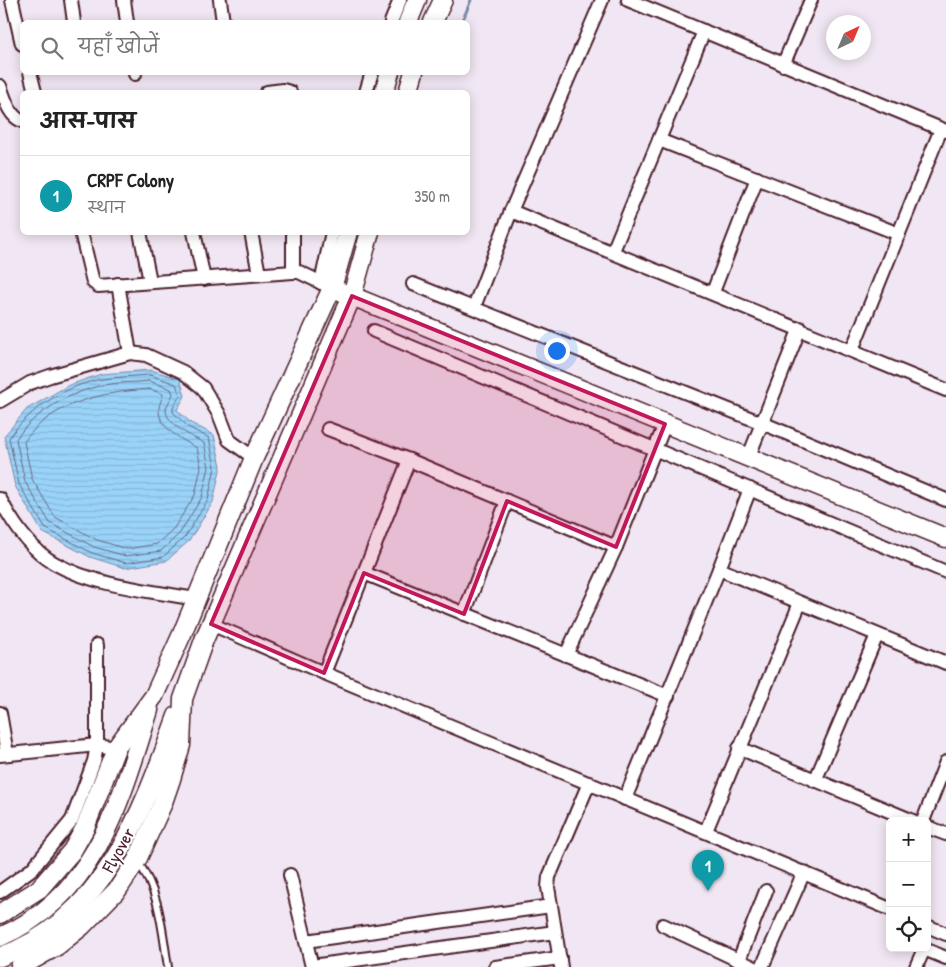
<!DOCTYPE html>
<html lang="hi">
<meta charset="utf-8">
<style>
body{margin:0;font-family:"Patrick Hand","Playpen Sans Deva",sans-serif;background:#f2f2f2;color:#222}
.controls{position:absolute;right:15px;bottom:15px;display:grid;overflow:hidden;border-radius:8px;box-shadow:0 2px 12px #0003}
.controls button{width:45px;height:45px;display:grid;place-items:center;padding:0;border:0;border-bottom:1px solid #e0e0e0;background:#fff;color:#222;font:25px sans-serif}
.compass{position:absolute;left:826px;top:15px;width:45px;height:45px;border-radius:50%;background:#fff;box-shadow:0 2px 12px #0003;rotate:44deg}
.you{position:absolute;left:556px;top:350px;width:18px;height:18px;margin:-12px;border:4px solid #fff;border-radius:50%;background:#1a73e8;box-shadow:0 0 0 8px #1a73e833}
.badge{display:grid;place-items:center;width:32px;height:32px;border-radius:50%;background:#1f6fb2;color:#fff;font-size:16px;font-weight:700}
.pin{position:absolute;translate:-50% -41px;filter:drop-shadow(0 1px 2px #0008)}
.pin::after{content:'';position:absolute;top:26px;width:18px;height:15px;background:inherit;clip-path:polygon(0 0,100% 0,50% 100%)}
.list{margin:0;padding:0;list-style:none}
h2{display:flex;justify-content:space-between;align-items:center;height:65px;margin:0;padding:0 20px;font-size:21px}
h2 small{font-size:16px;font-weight:400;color:#767676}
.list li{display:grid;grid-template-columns:32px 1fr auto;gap:15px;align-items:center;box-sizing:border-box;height:80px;padding:0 20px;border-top:1px solid #e0e0e0}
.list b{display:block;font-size:19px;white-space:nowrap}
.list p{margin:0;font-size:16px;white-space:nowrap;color:#767676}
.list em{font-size:16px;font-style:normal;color:#767676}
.icon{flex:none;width:28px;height:28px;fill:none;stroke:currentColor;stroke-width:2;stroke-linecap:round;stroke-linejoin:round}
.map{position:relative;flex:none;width:946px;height:967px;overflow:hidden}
.search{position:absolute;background:#fff;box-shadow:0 2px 12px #0003;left:20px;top:20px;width:450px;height:55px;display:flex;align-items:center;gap:12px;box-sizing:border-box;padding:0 18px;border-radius:8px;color:#767676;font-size:19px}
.panel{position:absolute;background:#fff;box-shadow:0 2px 12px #0003;left:20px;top:90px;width:450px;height:145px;border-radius:8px}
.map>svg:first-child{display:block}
.water{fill:url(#water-rules);stroke:#798ba7}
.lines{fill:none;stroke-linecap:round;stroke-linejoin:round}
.shore{stroke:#6a677d;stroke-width:1}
.stream{stroke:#798ba7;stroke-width:3}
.lane-casing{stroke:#4a1f2b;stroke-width:10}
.street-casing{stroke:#4a1f2b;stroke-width:16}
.secondary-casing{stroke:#4a1f2b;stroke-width:21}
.lane{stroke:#fff;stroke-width:6}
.street{stroke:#fff;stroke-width:12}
.secondary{stroke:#fff;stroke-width:18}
.marked{fill:#c2185b;fill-opacity:0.2;stroke:#c2185b;stroke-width:4;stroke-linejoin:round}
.labels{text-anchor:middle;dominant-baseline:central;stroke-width:4;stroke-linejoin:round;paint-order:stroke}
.street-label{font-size:18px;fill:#4a1f2b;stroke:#fff}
</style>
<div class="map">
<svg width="946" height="967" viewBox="0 0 946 967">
<defs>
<pattern id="water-rules" width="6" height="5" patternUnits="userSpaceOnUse" patternTransform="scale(1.25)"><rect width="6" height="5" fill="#99d3f9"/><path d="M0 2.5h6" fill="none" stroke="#85b5d6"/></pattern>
</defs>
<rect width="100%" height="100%" fill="#f1e6f3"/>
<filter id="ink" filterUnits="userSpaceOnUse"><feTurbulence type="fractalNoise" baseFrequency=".02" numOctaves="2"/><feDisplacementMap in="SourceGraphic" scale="10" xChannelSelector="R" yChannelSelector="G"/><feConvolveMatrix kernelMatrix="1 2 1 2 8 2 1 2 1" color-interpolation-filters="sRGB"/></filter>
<g filter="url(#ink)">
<polygon class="water" points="151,370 180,379 185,396 177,410 191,423 214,435 221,466 213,502 189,541 166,561 125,568 90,557 42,532 15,486 4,436 27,409 69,385 101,374"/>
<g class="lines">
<g class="shore">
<path d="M150 375 176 384 180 395 173 408V412L188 427 209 438 215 467 208 500 185 537 163 557 126 563 92 553 45 528 19 484 9 438C29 409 68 384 103 379 119 377 135 376 150 375Z"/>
<path d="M149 381 171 389 173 394C171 399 167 404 166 409 165 424 193 437 204 443L209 467 202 497 180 533 161 551 126 556 94 547 50 523 25 482 16 439C34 412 71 392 103 385 118 382 134 383 149 381Z"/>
<path d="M149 389 163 394C162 399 159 404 159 409 158 428 183 440 197 448L201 467 195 495 174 528 157 544 127 549 97 540 55 517 32 479 24 442C51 402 104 392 149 389Z"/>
</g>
<polyline class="stream" points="462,22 471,0"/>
<defs>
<path id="lane" d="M137 861C160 891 162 930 168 967"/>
<g id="street">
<polyline points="12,0 22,44"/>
<polyline points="71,0 74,22"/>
<polyline points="124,0 127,22"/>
<polyline points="220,0 223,22"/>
<polyline points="628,0 946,131"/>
<polyline points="391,22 400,0"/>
<polyline points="783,65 811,0"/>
<polyline points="30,72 35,92"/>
<polyline points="135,72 135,74"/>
<path d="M0 86C5 99 9 116 22 121"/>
<polyline points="267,92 283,90 290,92"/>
<polyline points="366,92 372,72"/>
<polyline points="659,140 899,234"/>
<polyline points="511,211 946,390"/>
<polyline points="81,232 93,282 98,286 293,272"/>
<polyline points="140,232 150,281"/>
<polyline points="194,232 204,279"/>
<polyline points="251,232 259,274"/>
<polyline points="293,232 293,272 299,272 326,285"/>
<polyline points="613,251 704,31"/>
<polyline points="321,283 332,232"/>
<polyline points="118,284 130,353"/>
<polyline points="413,284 762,423 946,500"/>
<polyline points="713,292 757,178"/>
<polyline points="474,307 511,211 602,0"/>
<polyline points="374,331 946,572"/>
<polyline points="852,350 941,129"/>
<polyline points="0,401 30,383 50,376 130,353 146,355 183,372 203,388 219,414 229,440 254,458"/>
<polyline points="328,429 409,460 616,547"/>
<polyline points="749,456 800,328"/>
<path d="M0 499C13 524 30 549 54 563 94 586 152 591 196 599"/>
<polyline points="719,569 946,663"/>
<polyline points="364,573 668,696"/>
<polyline points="464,614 507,501"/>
<polyline points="211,624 324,673 890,909"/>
<polyline points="566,655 616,547 665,424"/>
<polyline points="324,673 409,460"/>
<polyline points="0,713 7,754"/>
<polyline points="739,748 913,821"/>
<polyline points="0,755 97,745 116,748"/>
<polyline points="815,781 877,635"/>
<polyline points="625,799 719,569 750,489"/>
<polyline points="923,821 946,762"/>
<polyline points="927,827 946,834"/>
<polyline points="706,831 800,603"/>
<polyline points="290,875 312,967"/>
<polyline points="0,892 32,869 72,820 94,761 97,745 97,645"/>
<polyline points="663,925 753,967"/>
<polyline points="927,926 946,934"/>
<polyline points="306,941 551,906"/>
<polyline points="739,960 766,891"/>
<polyline points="312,966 555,932"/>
<polyline points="495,967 560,958"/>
<polyline points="561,967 548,887 549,877 589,783"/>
<polyline points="762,967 804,872"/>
<polyline points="916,967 924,949 946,958"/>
</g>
<g id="secondary">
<polyline points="408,22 417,0"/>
<polyline points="433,22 443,0"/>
<polyline points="384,92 390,72"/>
<polyline points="408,92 414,72"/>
<polyline points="342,292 946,538"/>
<polyline points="0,914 39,889 72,851 85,828 116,748 154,696 182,634 254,458 332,288 348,232"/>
<path d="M0 937C96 896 121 800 149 710"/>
<path d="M0 957C105 918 142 813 177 716"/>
<polyline points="20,967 57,946 82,926 118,889 137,860 162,805 171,779 181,745 183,699 204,640 352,296 370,232"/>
</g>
</defs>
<use href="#lane" class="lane-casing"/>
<use href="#street" class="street-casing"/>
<use href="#secondary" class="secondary-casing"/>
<use href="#lane" class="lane"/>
<use href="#street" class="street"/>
<use href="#secondary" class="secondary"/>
</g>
</g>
<path class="marked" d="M352 296 665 424 616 547 507 501 464 614 364 573 324 673 211 624Z"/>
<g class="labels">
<g class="street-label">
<text transform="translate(118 850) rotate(-61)">Flyover</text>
</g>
</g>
</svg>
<div class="controls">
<button>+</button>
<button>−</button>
<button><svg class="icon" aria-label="locate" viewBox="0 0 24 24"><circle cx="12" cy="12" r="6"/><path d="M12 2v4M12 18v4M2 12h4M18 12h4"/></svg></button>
</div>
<svg class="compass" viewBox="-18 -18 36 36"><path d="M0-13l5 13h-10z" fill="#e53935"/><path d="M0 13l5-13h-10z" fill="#767676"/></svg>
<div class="you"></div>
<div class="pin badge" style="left:708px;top:891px;background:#0f9aa8">1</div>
<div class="search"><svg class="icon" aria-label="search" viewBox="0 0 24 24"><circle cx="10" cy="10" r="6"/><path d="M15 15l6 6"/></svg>यहाँ खोजें</div>
<section class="panel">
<h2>आस-पास<small></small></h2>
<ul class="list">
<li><span class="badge" style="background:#0f9aa8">1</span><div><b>CRPF Colony</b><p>स्थान</p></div><em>350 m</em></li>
</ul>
</section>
</div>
